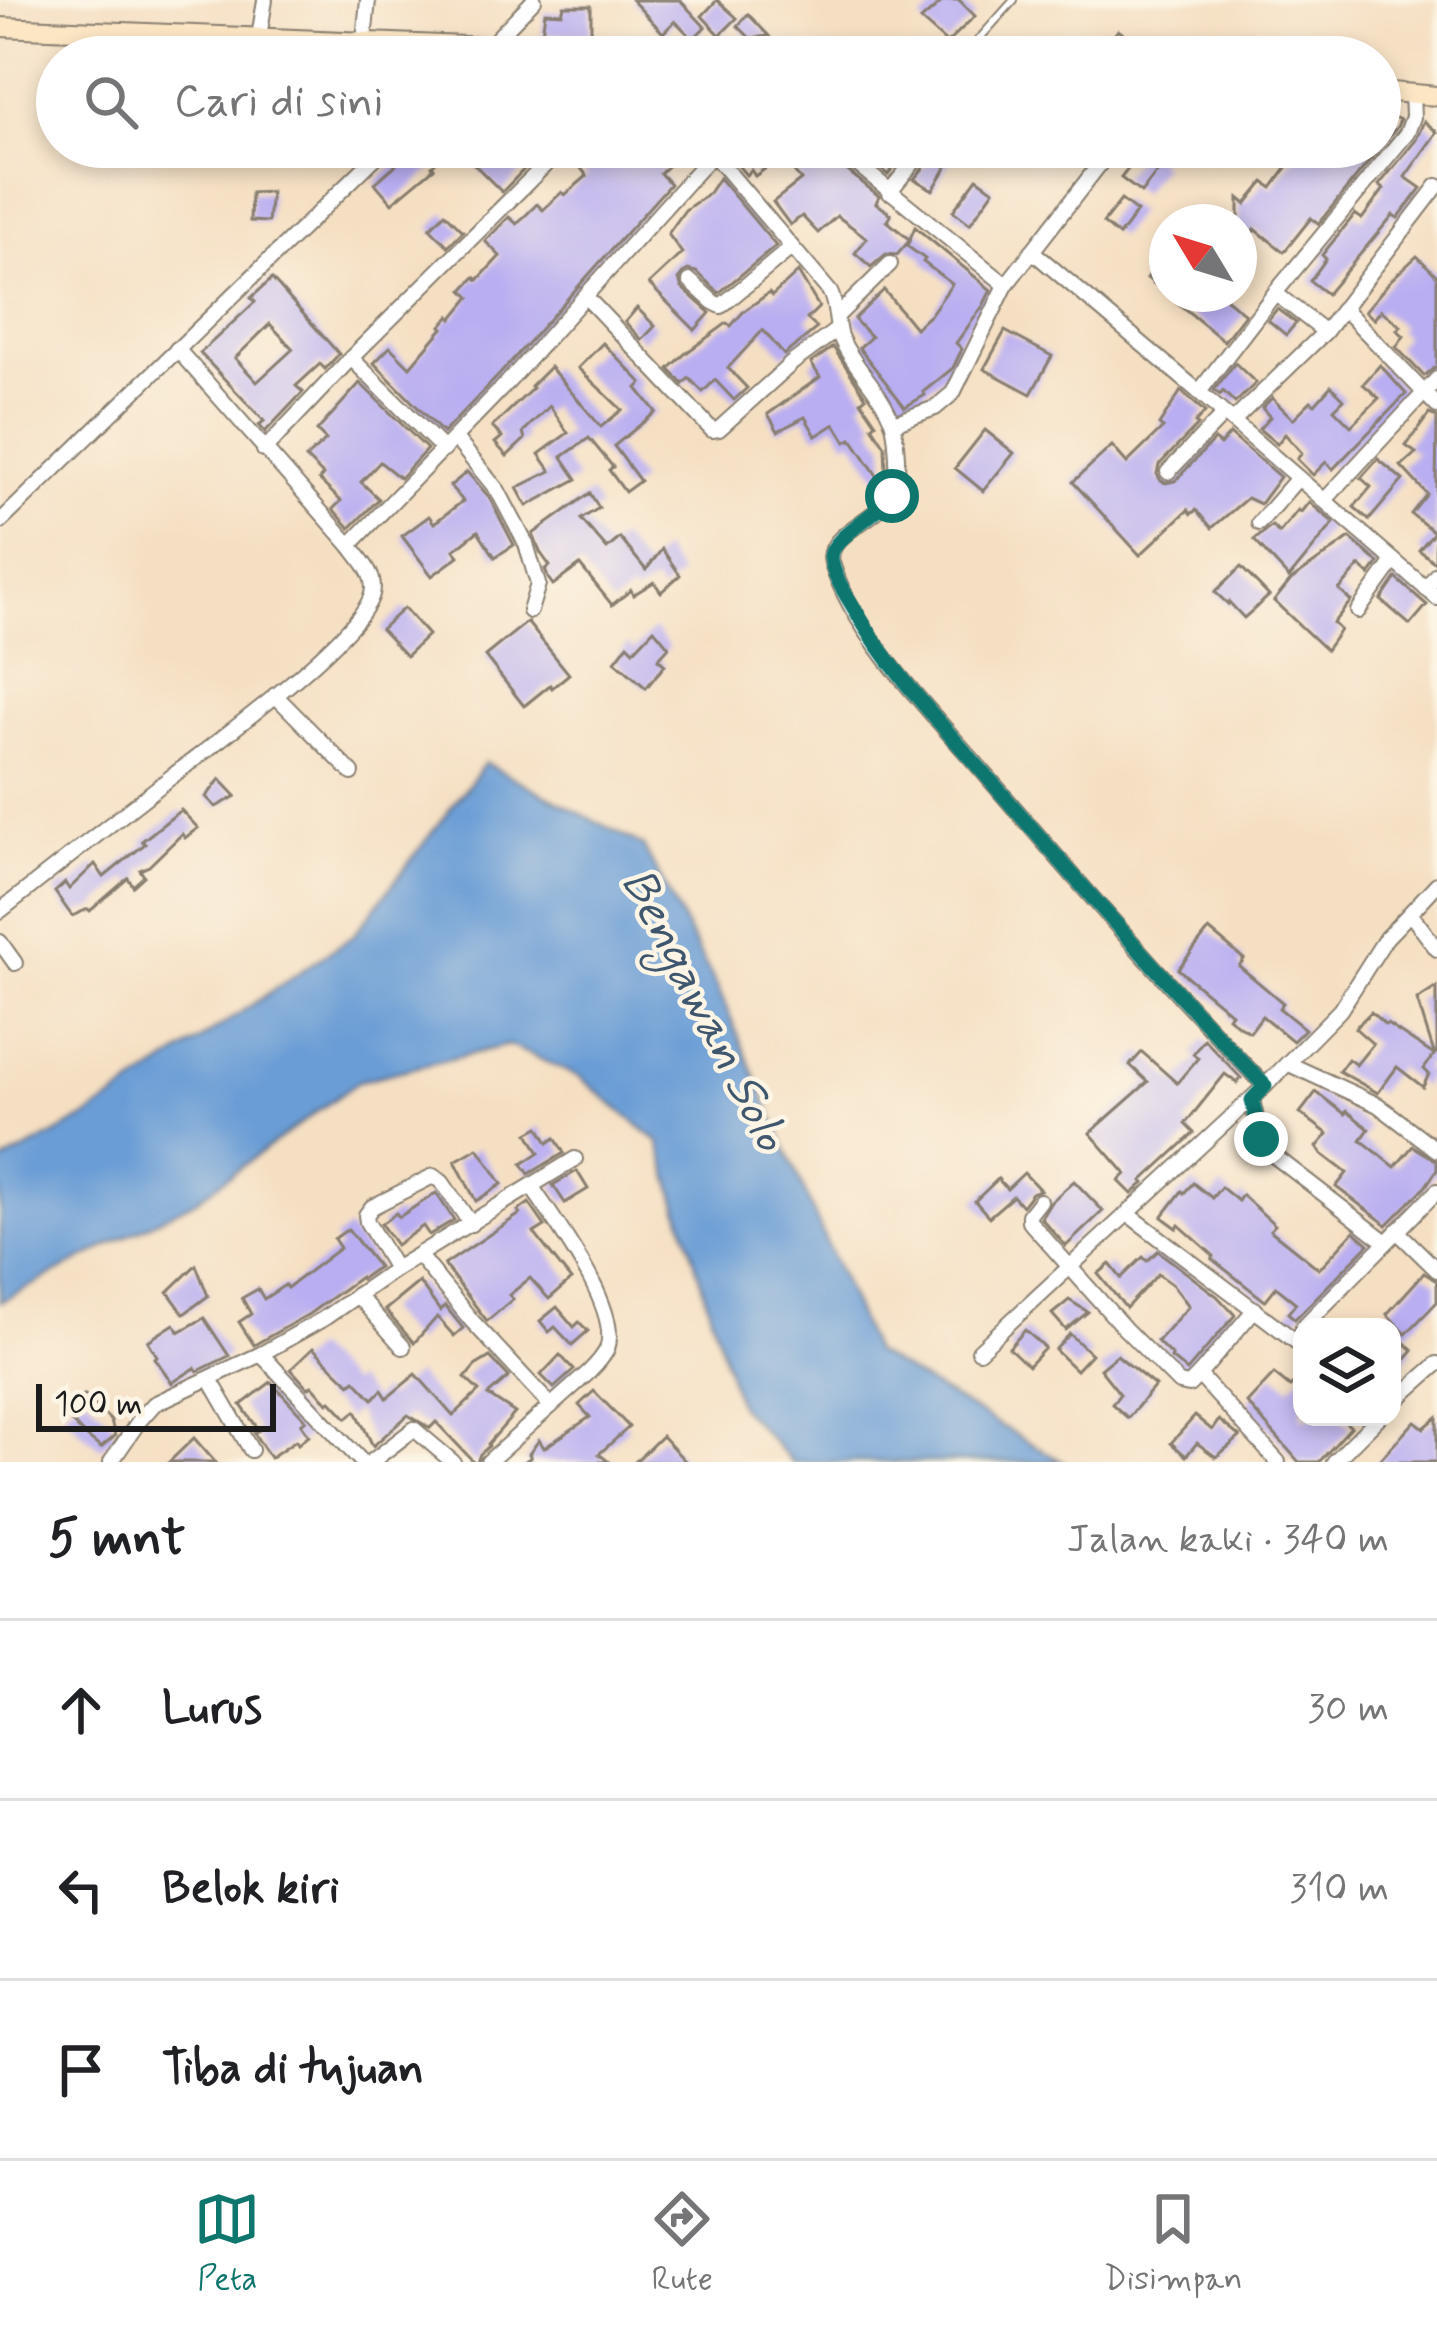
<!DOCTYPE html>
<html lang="id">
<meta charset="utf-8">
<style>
body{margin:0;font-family:Mynerve,sans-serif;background:#f6f6f6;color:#202124}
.controls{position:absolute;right:36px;bottom:36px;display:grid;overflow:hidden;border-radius:24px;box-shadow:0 6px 18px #0003}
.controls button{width:108px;height:108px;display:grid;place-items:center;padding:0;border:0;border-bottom:3px solid #e0e0e0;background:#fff;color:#202124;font:60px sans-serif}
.compass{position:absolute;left:1149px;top:204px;width:108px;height:108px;border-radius:50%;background:#fff;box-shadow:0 6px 18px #0003;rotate:308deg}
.scale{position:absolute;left:36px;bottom:30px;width:240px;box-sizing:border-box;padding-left:12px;border:6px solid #1c1c1c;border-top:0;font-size:33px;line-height:42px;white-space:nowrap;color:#1c1c1c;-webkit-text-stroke:9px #fcf5e5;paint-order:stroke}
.stop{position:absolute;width:36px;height:36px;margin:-27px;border:9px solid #0f766e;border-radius:50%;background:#fff}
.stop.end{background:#0f766e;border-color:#fff;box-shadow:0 3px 12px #0008}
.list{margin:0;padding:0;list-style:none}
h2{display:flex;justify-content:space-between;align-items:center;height:156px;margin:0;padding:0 48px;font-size:51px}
h2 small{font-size:39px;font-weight:400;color:#757577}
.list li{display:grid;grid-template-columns:78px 1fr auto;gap:36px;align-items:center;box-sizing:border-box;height:180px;padding:0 48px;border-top:3px solid #e0e0e0}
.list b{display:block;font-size:45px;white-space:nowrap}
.list em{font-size:39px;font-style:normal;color:#757577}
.icon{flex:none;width:66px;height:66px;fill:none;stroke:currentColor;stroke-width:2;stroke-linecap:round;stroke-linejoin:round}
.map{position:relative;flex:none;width:1437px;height:1462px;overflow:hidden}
.search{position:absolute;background:#fff;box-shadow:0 6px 18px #0003;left:36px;right:36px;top:36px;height:132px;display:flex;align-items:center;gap:30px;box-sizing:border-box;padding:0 42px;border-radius:66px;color:#757577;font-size:45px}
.sheet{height:696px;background:#fff}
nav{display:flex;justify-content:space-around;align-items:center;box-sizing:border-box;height:168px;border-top:3px solid #e0e0e0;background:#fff;font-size:33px;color:#757577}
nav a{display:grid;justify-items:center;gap:6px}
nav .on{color:#0f766e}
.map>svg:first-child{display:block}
.water{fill:#6a9dd5;stroke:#435c78;stroke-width:3}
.building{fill:#b9aef1;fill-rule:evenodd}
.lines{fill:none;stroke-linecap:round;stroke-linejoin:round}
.lane-casing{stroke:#887e6f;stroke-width:10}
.street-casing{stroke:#887e6f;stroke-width:18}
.secondary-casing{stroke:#887e6f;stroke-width:22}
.lane{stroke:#fff;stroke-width:6}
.street{stroke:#fff;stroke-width:14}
.secondary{stroke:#fce6c4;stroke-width:18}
.route{stroke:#0f766e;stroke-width:15}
.labels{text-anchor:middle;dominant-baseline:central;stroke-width:9;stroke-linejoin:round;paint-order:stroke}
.water-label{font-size:48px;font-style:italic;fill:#3f566f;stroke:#fcf5e5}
</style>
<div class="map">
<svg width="1437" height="1462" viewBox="0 0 1437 1462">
<rect width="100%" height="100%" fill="#fcf5e5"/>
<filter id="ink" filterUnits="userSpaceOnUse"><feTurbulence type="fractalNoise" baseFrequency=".00833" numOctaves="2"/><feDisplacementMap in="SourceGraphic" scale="24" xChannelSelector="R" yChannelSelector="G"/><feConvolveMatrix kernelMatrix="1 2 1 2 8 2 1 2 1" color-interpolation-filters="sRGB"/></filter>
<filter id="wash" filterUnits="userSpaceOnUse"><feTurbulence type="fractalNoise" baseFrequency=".004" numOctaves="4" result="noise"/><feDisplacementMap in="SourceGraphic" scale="48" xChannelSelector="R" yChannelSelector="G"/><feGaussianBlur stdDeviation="2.7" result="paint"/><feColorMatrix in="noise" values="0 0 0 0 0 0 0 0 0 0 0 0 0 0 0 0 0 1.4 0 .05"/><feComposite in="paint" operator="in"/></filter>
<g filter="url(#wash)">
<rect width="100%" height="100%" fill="#f5dfc2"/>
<polygon class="water" points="485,763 643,846 718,989 873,1352 1063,1462 792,1462 738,1405 659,1142 580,1077 508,1045 359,1081 196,1200 0,1302 0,1164 92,1114 354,935"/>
<g id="blocks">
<g class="building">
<polygon points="632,0 680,0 705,27 695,37 691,37 675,21 663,33"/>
<polygon points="717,0 737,18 720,35 702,16"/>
<polygon points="944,0 959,0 975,16 947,43 921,20"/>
<polygon points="564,6 591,6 591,35 542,34 545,12 562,13"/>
<polygon points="748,14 769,36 750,38 738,26"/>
<polygon points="1118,30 1154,57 1122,57 1106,45"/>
<polygon points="1380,111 1400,120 1397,127 1318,224 1311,218 1284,252 1255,229 1239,251 1239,198 1246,204 1264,182 1272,188 1302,147 1380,147"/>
<polygon points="1424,121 1437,132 1405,177 1421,188 1398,218 1393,215 1327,294 1310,281 1326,259 1322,255 1355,214 1362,219 1384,189 1379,185 1416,140"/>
<polygon points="403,147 450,147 432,166 434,168 392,203 375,183 400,161 395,155"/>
<polygon points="457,147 520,147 533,160 502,192"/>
<polygon points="595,147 620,147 632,159 645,147 688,147 660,173 670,184 500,374 443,433 374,363 390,347 410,367 443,328 441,326 450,316 452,319 470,297 463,290 475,277 478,280 500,256 485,241 509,217 517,224 537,204 543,210 562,192 565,195 587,176 577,163"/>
<polygon points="756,147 825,147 829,156 879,196 876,203 891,214 887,221 910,240 897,255 886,254 871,267 855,253 867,238 837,216 818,233 802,216 790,225 773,202 801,180 781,157 755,176 751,170 746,175 736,163"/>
<polygon points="854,147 911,147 888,175"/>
<polygon points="938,147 968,147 956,162 952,158 933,190 914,179 930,160 935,163 944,152"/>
<polygon points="1145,147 1166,147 1156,160 1162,166 1141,193 1121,178"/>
<polygon points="719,178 776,246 719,293 697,272 688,270 683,273 679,280 682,288 710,313 695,330 649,284 682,253 668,234 685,210 709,193"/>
<polygon points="977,178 994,190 970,224 953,211"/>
<polygon points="271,192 268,222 250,221 251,193"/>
<polygon points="1121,200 1137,212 1119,236 1103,223"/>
<polygon points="445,213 463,231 448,246 430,228"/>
<polygon points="915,227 991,290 983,306 956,343 962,349 953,368 923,392 925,395 905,407 859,348 871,337 854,319 884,290 915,328 930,315 952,284 923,262 925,259 907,246"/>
<polygon points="1167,252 1167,294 1220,294 1245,314 1224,341 1147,278"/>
<polygon points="1417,256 1437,276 1437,366 1424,376 1396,347 1404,336 1397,330 1401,326 1381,310 1374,319 1365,311 1391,280"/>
<polygon points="798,272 819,307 807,319 817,328 784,355 763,330 728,368 747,388 734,400 715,380 703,392 689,378 683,384 669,369 686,353 727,323 731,326 744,311 769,293 772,296"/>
<path d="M272 279 339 354 325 369 320 364 296 386 303 392 265 432 259 425 264 421 200 353 255 302 251 298ZM270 324 293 349 257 382 235 358Z"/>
<polygon points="637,308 655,326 642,340 625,322"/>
<polygon points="1277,309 1296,323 1286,335 1268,320"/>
<polygon points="1005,331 1052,356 1031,394 984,369"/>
<polygon points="603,343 642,383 637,388 656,412 614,446 640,481 625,492 609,470 613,467 589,438 562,457 577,479 527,506 517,488 551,471 539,454 568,433 550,406 523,432 525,439 507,456 495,443 502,437 492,427 533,388 531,386 550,367 601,427 622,410 578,368"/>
<polygon points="833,347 866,397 861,401 876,423 872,426 885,446 886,472 880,480 852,439 846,442 835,424 816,436 805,417 778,431 768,414 820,377 811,363"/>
<polygon points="1235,363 1256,383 1235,403 1223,391 1220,395 1214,390"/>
<polygon points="1380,365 1406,394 1333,469 1326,462 1313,475 1297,459 1302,453 1285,434 1277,444 1259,429 1270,417 1262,408 1272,398 1293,419 1311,401 1315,404 1331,386 1344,399 1334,409 1351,426 1379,398 1363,384"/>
<polygon points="360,383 427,449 400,478 380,462 361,482 379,499 350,528 333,509 341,501 319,480 323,475 306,458 326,440 317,431"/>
<polygon points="1181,391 1205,412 1195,423 1198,425 1159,465 1157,474 1161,481 1166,483 1175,481 1214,440 1220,445 1230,434 1280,477 1260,504 1247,498 1212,528 1196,510 1191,514 1188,510 1140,555 1073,482 1112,446 1127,463 1163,428 1159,425"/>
<polygon points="1429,414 1437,417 1435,563 1419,550 1434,532 1411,514 1427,494 1401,466 1416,453 1406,446"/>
<polygon points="985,430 1014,453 983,491 955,468"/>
<polygon points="1378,459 1403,480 1369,520 1354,507 1371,487 1361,478"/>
<polygon points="467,472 489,497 514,545 495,557 478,531 454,550 459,556 432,576 402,536 429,516 434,523 463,501 450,486"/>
<polygon points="590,493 599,508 581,519 607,549 620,538 646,570 662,549 680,575 661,592 654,582 633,595 631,590 612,605 580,565 553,585 548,578 545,569 550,566 540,552 533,534"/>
<polygon points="1309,502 1334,523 1289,578 1254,540 1272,526 1279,533 1298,510 1301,512"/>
<polygon points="1350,538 1379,563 1370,575 1360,566 1339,590 1351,601 1333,623 1340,630 1326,650 1274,601 1291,580"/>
<polygon points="1241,567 1269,596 1244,618 1229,602 1228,604 1215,592"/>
<polygon points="1396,578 1427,605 1410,625 1381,600"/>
<polygon points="404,608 428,635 406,656 381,629"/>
<polygon points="527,622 569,674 552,688 550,685 524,706 485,656"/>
<polygon points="654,629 669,647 658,659 665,665 646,688 615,661 628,644 634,650"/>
<polygon points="220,779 236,796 216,807 206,797"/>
<polygon points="181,810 198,828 185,838 182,834 149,866 140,870 144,876 133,886 128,878 90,911 88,909 72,916 55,892 65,883 69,889 95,864 104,877 145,844 142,841"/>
<polygon points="1209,930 1244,959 1239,966 1283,1003 1279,1008 1305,1029 1293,1041 1262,1016 1250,1032 1239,1026 1228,1017 1231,1013 1178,969"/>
<polygon points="1437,987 1437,1053 1434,1053 1417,1000"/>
<polygon points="1371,1012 1385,1025 1387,1024 1434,1055 1424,1069 1429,1074 1423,1087 1397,1067 1378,1093 1339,1071 1348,1059 1356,1065 1373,1044 1355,1028"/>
<polygon points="1204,1039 1241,1078 1237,1083 1225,1074 1185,1124 1194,1133 1142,1181 1144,1183 1132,1194 1119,1181 1126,1174 1090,1133 1148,1082 1130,1065 1142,1052 1177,1083 1198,1058 1193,1054"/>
<polygon points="1316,1092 1345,1114 1347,1111 1369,1129 1361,1140 1395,1167 1413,1146 1437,1161 1437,1170 1425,1187 1387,1225 1336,1187 1347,1173 1322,1154 1317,1147 1328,1134 1300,1113"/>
<polygon points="539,1127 548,1143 555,1138 564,1153 529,1174 522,1164 539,1153 528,1133"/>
<polygon points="478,1148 502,1184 476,1201 455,1161"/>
<polygon points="577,1171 588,1189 565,1203 553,1185"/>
<polygon points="1024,1173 1040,1190 1032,1193 1022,1206 1013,1196 989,1217 975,1201 998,1179 1007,1189"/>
<polygon points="1074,1181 1103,1211 1066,1246 1041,1218 1051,1202"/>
<polygon points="1193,1183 1212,1198 1221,1187 1238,1201 1242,1195 1275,1225 1270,1230 1319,1269 1354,1231 1369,1244 1295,1319 1288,1313 1296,1303 1276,1287 1265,1301 1212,1259 1214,1256 1179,1225 1177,1228 1162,1217 1182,1191 1184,1193"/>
<polygon points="436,1193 454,1220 429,1235 423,1226 396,1245 381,1224 396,1213 399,1217"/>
<polygon points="529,1203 545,1226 534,1233 571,1280 549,1299 530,1278 509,1295 513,1299 487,1321 444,1265 520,1214 518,1211"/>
<polygon points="348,1229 378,1267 361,1279 360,1277 309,1314 254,1345 239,1322 251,1314 242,1298 258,1289 264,1299 285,1285 287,1288 340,1248 334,1239"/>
<polygon points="1158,1251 1217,1296 1235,1315 1187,1371 1171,1358 1172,1356 1157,1341 1189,1306 1173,1285 1158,1274 1126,1308 1098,1274 1110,1264 1121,1278 1143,1257 1147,1261"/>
<polygon points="196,1265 208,1296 184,1314 168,1292"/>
<polygon points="1424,1273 1437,1281 1437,1302 1406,1334 1387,1314"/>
<polygon points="419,1282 440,1311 445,1306 463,1328 454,1336 437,1317 414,1343 385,1310"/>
<polygon points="1069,1300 1088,1312 1066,1330 1052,1314"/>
<polygon points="557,1307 574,1327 579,1322 588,1331 572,1345 555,1327 549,1332 540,1321"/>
<polygon points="204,1318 229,1356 198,1371 195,1368 172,1383 155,1358 157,1356 148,1341 174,1324 179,1332"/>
<polygon points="1025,1330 1045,1348 1028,1366 1009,1348"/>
<polygon points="1392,1332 1413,1350 1392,1374"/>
<polygon points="1070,1334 1091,1354 1076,1370 1055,1350"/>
<polygon points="313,1348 350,1384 355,1380 373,1399 382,1390 387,1398 416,1374 453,1416 479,1391 465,1378 475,1366 490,1357 509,1377 488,1395 515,1413 488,1444 489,1446 480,1454 477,1462 474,1462 436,1422 430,1428 408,1415 373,1446 356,1411 347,1418 331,1401 328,1403 312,1385 308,1388 291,1369"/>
<polygon points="560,1355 574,1370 554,1388 541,1375"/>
<polygon points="1117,1355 1155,1386 1128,1418 1112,1404 1120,1394 1100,1369"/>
<polygon points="1274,1374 1290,1387 1302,1375 1302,1417 1339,1417 1351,1427 1319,1462 1299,1462 1247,1403"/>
<polygon points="271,1382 306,1420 301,1424 309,1435 298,1444 296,1440 270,1458 254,1433 259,1430 241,1405"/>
<polygon points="594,1391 629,1427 599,1454 609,1462 524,1462 531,1457 529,1454 539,1440 544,1448 590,1417 579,1405"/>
<polygon points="85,1395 111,1421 115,1436 101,1448 82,1433 63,1412"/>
<polygon points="1195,1416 1212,1430 1219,1420 1240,1437 1216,1457 1197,1443 1186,1456 1171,1443"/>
<polygon points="1437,1417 1437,1462 1378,1462 1415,1421 1424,1428"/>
<polygon points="662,1436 686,1462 635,1462"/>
<polygon points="194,1438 215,1462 169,1462"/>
</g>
</g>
</g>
<g filter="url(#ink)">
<use href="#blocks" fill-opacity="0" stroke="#887e6f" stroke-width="3"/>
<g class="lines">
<defs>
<polyline id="lane" points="963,57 1014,0"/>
<g id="street">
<polyline points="259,37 265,0"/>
<polyline points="364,40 368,0"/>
<polyline points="479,57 534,0"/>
<polyline points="1412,94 1413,117 1407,133 1275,293 1199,392 1437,598"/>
<polyline points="836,147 1006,285"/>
<path d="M713 154 830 292C837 306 835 321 840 336 852 366 881 390 892 421 896 432 896 445 897 457 897 466 898 475 897 484 890 518 823 531 832 563 854 636 936 717 986 775 1077 881 1168 986 1265 1086L979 1351"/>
<polyline points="889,192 926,147"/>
<polyline points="1032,251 1199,392"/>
<polyline points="690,281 713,302 721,306 791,248"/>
<polyline points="1275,293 1325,332"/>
<polyline points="586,297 712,430 719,429 792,363 838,329"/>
<polyline points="1345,310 1437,406"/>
<polyline points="838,315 890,264"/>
<polyline points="351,358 444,450"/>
<polyline points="1233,421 1325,332 1437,186"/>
<polyline points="894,423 935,408 953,393 1006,285 1113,147"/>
<polyline points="455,438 498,491 526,544 538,584 530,611"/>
<polyline points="264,450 351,358 563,147"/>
<polyline points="1168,472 1224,414"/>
<polyline points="1325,500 1437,379"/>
<polyline points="0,522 386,147"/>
<polyline points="1259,523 1298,478"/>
<polyline points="350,545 508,382 719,147"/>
<polyline points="1426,589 1437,574"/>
<polyline points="1358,611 1394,561"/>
<polyline points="275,695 352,773"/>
<path d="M0 911C58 865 117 819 175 774 215 743 361 637 372 594 377 575 360 559 350 545L177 349"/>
<polyline points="1410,913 1437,884"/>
<polyline points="0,942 15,963"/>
<polyline points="1289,1064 1378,1105 1437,1150"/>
<polyline points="1265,1086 1340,1010 1386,938 1410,913 1437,949"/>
<polyline points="1252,1100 1261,1139 1268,1151 1386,1242"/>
<polyline points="1040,1201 1029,1215 1029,1221 1125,1329 1179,1383 1189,1385 1199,1375"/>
<polyline points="1128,1214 1302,1346"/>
<polyline points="1397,1231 1437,1270"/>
<polyline points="419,1256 472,1321 551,1406"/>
<polyline points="395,1269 367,1222 366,1215 372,1207 433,1176 442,1182 471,1224"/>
<polyline points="357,1295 403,1347"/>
<polyline points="1255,1309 1199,1375 1278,1462"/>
<polyline points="1303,1327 1437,1191"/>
<polyline points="261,1354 362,1462"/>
<polyline points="210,1379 251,1450"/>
<polyline points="1392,1404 1437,1364"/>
<polyline points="111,1462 139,1421 154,1404 261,1354 323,1319 395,1269 575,1159"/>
<polyline points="371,1462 414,1429 453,1462"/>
<path d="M488 1462 589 1372C596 1365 603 1358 607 1349 622 1309 554 1221 532 1187"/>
<polyline points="1334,1462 1379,1417"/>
</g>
<g id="secondary">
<polyline points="0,27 490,47 789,52 905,57"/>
<polyline points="1380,91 1437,96"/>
</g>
</defs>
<use href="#lane" class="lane-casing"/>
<use href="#street" class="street-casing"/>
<use href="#secondary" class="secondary-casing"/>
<use href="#lane" class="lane"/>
<use href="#street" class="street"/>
<use href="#secondary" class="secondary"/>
</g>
</g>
<g class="lines" filter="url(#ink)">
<path class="route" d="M892 496C879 513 828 540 831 558 833 575 845 593 854 608 890 671 942 725 990 780 1080 884 1170 987 1265 1086L1252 1100 1261 1139"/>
</g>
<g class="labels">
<g class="water-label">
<text transform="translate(703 1010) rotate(63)">Bengawan Solo</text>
</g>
</g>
</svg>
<div class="controls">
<button><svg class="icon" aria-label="layers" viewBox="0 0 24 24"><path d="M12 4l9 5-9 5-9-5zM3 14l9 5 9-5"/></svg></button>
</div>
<svg class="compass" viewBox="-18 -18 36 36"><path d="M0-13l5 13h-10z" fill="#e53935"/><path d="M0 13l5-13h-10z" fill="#757577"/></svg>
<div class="scale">100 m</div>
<div class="stop" style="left:892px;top:496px"></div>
<div class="stop end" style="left:1261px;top:1139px"></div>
<div class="search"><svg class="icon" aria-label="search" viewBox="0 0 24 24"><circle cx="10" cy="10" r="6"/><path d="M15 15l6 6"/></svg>Cari di sini</div>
</div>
<section class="sheet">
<h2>5 mnt<small>Jalan kaki · 340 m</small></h2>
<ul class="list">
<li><svg class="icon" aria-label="ahead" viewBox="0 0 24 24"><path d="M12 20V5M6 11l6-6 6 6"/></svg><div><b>Lurus</b></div><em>30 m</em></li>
<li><svg class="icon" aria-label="left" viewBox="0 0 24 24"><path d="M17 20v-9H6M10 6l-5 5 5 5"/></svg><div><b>Belok kiri</b></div><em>310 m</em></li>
<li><svg class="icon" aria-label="arrive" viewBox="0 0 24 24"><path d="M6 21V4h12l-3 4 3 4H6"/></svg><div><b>Tiba di tujuan</b></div></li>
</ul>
</section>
<nav>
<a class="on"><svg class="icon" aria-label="map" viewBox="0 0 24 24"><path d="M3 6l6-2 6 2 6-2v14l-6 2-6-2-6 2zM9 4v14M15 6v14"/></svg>Peta</a>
<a><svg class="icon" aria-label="directions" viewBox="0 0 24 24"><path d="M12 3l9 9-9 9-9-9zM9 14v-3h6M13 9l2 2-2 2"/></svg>Rute</a>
<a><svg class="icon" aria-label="saved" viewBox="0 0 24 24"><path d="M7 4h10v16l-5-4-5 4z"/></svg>Disimpan</a>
</nav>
